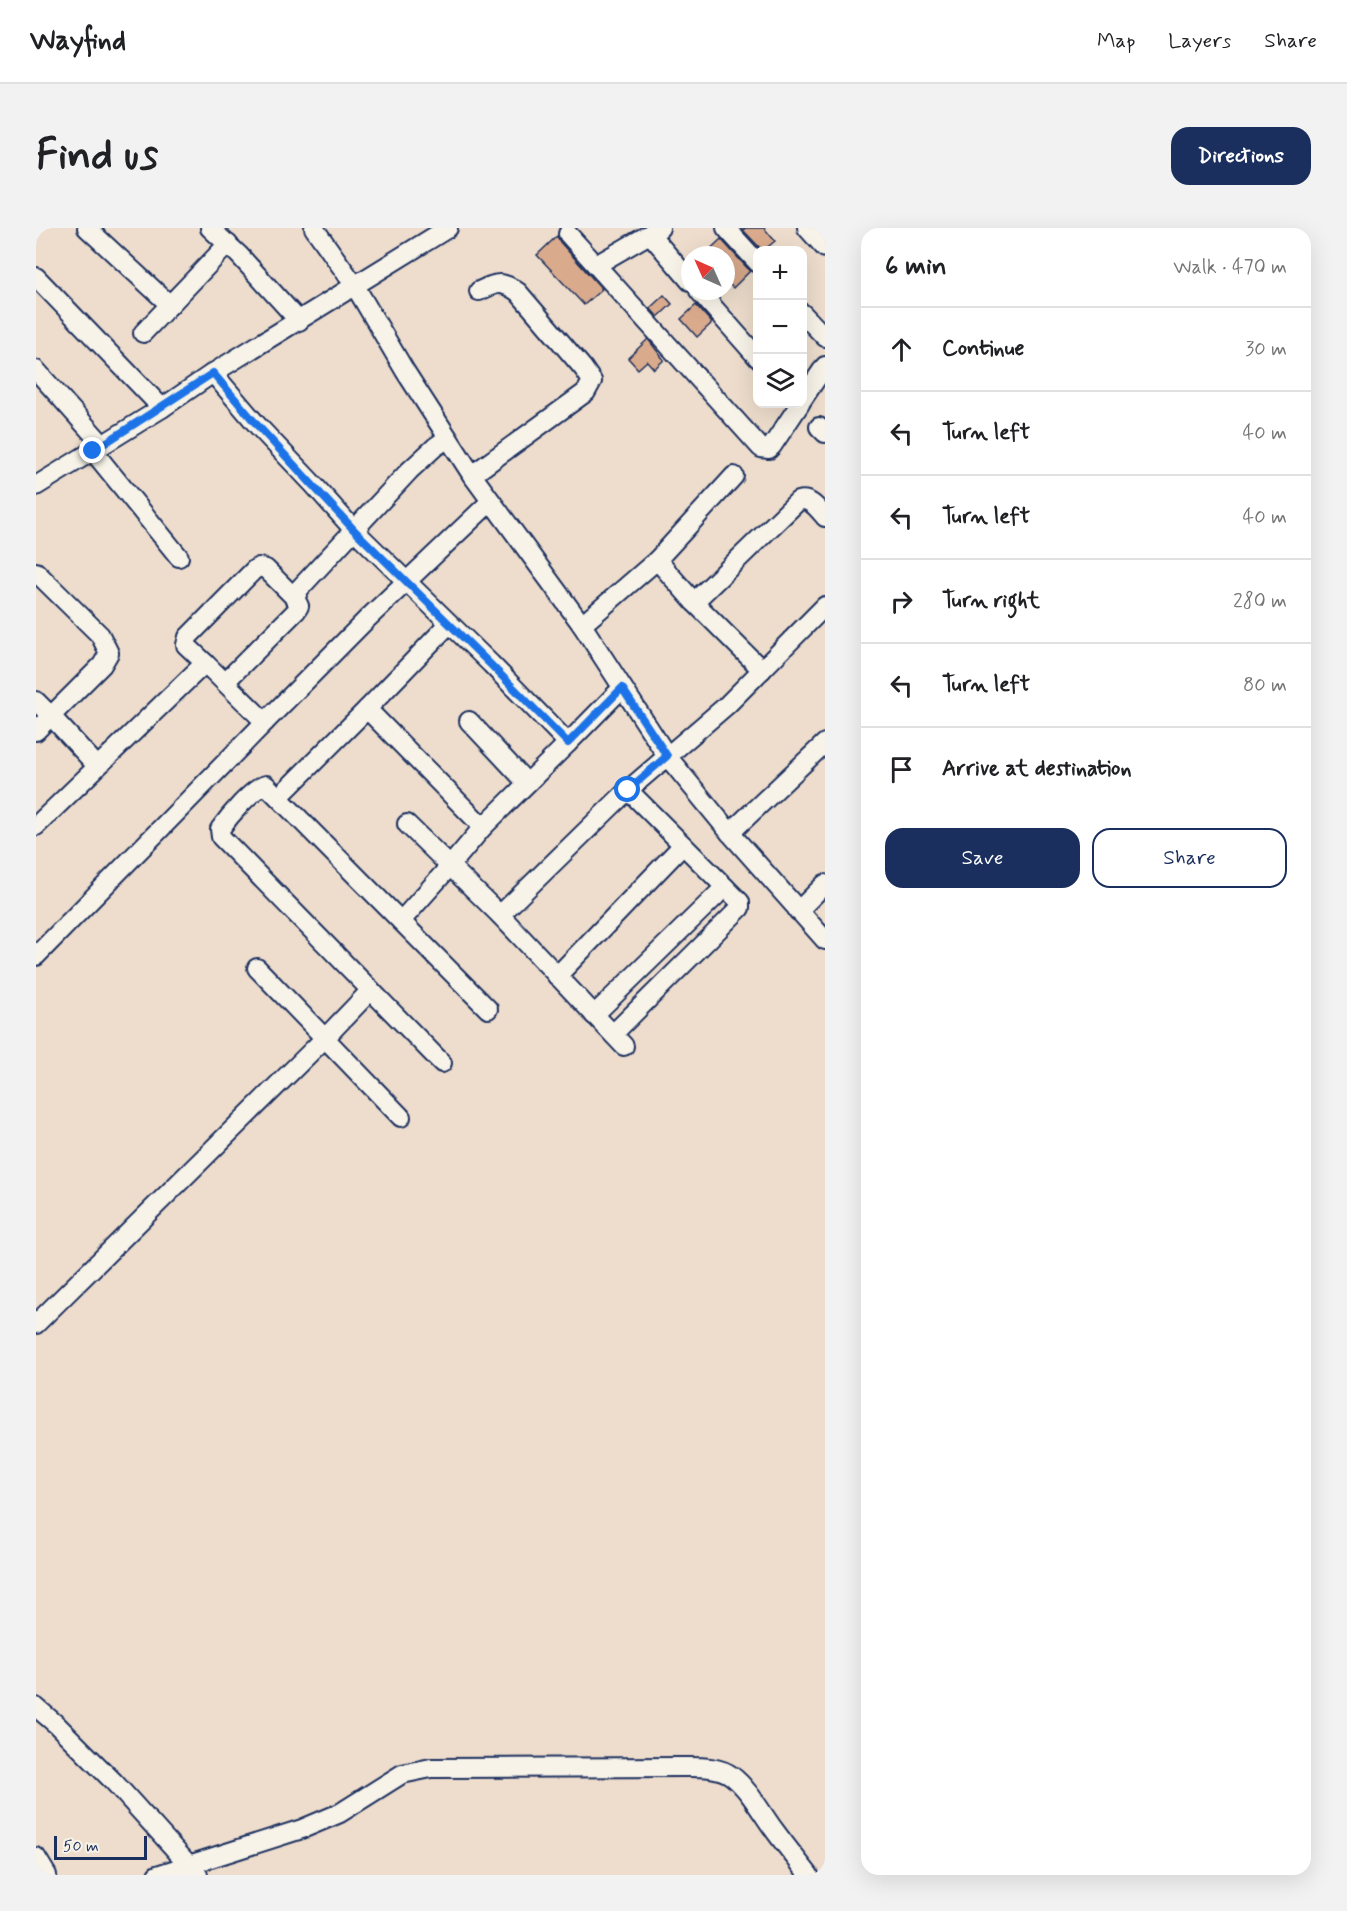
<!DOCTYPE html>
<meta charset="utf-8">
<style>
body{margin:0;font-family:Mynerve,sans-serif;background:#f2f2f2;color:#202124}
.controls{position:absolute;right:18px;top:18px;display:grid;overflow:hidden;border-radius:12px;box-shadow:0 6px 24px #0002}
.controls button{width:54px;height:54px;display:grid;place-items:center;padding:0;border:0;border-bottom:2px solid #e0e0e0;background:#fff;color:#202124;font:30px sans-serif}
.compass{position:absolute;left:645px;top:18px;width:54px;height:54px;border-radius:50%;background:#fff;box-shadow:0 6px 24px #0002;rotate:315deg}
.scale{position:absolute;left:18px;bottom:15px;width:93px;box-sizing:border-box;padding-left:6px;border:3px solid #1b2f5e;border-top:0;font-size:16px;line-height:21px;white-space:nowrap;color:#1b2f5e;-webkit-text-stroke:4px #f7f3e8;paint-order:stroke}
.stop{position:absolute;width:18px;height:18px;margin:-14px;border:4px solid #1a73e8;border-radius:50%;background:#fff}
.stop.end{background:#1a73e8;border-color:#fff;box-shadow:0 2px 6px #0008}
.list{margin:0;padding:0;list-style:none}
h2{display:flex;justify-content:space-between;align-items:center;height:78px;margin:0;padding:0 24px;font-size:26px}
h2 small{font-size:20px;font-weight:400;color:#757577}
.list li{display:grid;grid-template-columns:39px 1fr auto;gap:18px;align-items:center;box-sizing:border-box;height:84px;padding:0 24px;border-top:2px solid #e0e0e0}
.list b{display:block;font-size:22px;white-space:nowrap}
.list em{font-size:20px;font-style:normal;color:#757577}
.actions{display:flex;gap:12px;padding:18px 24px}
.actions a{flex:1;padding:14px 0;border:2px solid #1b2f5e;border-radius:18px;text-align:center;font-size:21px;color:#1b2f5e}
.actions .main{background:#1b2f5e;color:#fff}
.icon{flex:none;width:33px;height:33px;fill:none;stroke:currentColor;stroke-width:2;stroke-linecap:round;stroke-linejoin:round}
.map{position:relative;flex:none;width:789px;height:1647px;overflow:hidden;border-radius:18px}
header{display:flex;align-items:center;gap:36px;box-sizing:border-box;height:84px;padding:0 30px;background:#fff;border-bottom:2px solid #e0e0e0}
header strong{font-size:28px}
nav{display:flex;gap:33px;margin-inline-start:auto;font-size:21px}
.intro{display:flex;align-items:center;justify-content:space-between;box-sizing:border-box;height:144px;padding:0 36px}
h1{margin:0;font-size:42px}
.button{padding:15px 27px;border-radius:18px;background:#1b2f5e;color:#fff;font-size:21px;font-weight:700}
main{display:flex;gap:36px;padding:0 36px}
aside{flex:1;background:#fff;border-radius:18px;box-shadow:0 6px 24px #0002}
.map>svg:first-child{display:block}
.building{fill:#daaa8c;stroke:#1b2f5e;stroke-width:1.5}
.lines{fill:none;stroke-linecap:round;stroke-linejoin:round}
.minor-casing{stroke:#1b2f5e;stroke-width:22}
.minor{stroke:#f7f3e8;stroke-width:18}
.route{stroke:#1a73e8;stroke-width:8}
</style>
<header>
<strong>Wayfind</strong>
<nav><a>Map</a><a>Layers</a><a>Share</a></nav>
</header>
<div class="intro"><h1>Find us</h1><a class="button">Directions</a></div>
<main>
<div class="map">
<svg width="789" height="1647" viewBox="0 0 789 1647">
<rect width="100%" height="100%" fill="#edc"/>
<filter id="ink" filterUnits="userSpaceOnUse"><feTurbulence type="fractalNoise" baseFrequency=".0167" numOctaves="2"/><feDisplacementMap in="SourceGraphic" scale="12" xChannelSelector="R" yChannelSelector="G"/><feConvolveMatrix kernelMatrix="1 2 1 2 8 2 1 2 1" color-interpolation-filters="sRGB"/></filter>
<g filter="url(#ink)">
<g class="building">
<polygon points="710,0 728,0 739,13 728,22 726,22 707,2"/>
<polygon points="521,8 524,14 566,61 548,77 501,27"/>
<polygon points="685,11 714,43 697,60 690,53 690,27 668,27"/>
<polygon points="628,67 636,76 622,89 614,80"/>
<polygon points="660,77 676,95 661,109 645,91"/>
<polygon points="612,111 628,132 618,141 611,133 602,141 592,130"/>
</g>
<g class="lines">
<defs>
<g id="minor">
<polyline points="51,0 134,77"/>
<polyline points="174,0 203,27 263,93"/>
<polyline points="278,0 319,58 369,143 436,247 546,397 631,528 694,605 789,712"/>
<polyline points="690,0 722,35"/>
<polyline points="771,0 789,20"/>
<polyline points="532,6 725,220 733,221 736,218 764,176"/>
<polyline points="614,6 654,53"/>
<polyline points="560,37 624,0"/>
<polyline points="0,49 126,180"/>
<polyline points="663,63 722,130"/>
<polyline points="766,85 789,109"/>
<polyline points="107,105 192,16"/>
<polyline points="0,142 66,216"/>
<polyline points="177,145 222,198 277,256 318,302 455,436 532,515 447,599 414,638 464,687 588,818"/>
<polyline points="766,172 789,138"/>
<polyline points="783,199 789,205"/>
<polyline points="57,223 143,329"/>
<path d="M436 247 550 164 556 153 547 140 482 64C465 52 460 55 443 63"/>
<polyline points="0,258 126,180 177,145 412,0"/>
<polyline points="621,332 658,374 726,442"/>
<polyline points="0,344 64,407 73,425 66,437 15,488 61,538"/>
<path d="M658 374 762 273C774 269 782 281 789 289"/>
<polyline points="546,397 621,332 698,248"/>
<polyline points="169,435 150,417 152,409 219,341 223,339 230,341 259,370"/>
<polyline points="189,454 260,383 263,378 259,370 264,360 373,243 399,219 412,210"/>
<polyline points="0,473 15,488 0,503"/>
<polyline points="331,481 447,599"/>
<polyline points="433,493 491,555"/>
<polyline points="532,515 586,460"/>
<polyline points="243,569 331,481 413,396"/>
<polyline points="0,598 169,435 229,494 330,392 454,274"/>
<polyline points="694,605 789,515"/>
<polyline points="762,683 789,656"/>
<polyline points="464,687 592,562 691,477 789,378"/>
<polyline points="365,693 414,638 371,596"/>
<polyline points="0,728 229,494"/>
<polyline points="221,740 365,889"/>
<polyline points="521,748 647,617"/>
<polyline points="558,787 689,659 592,562"/>
<polyline points="577,806 704,680 704,674 689,659"/>
<path d="M406 835 185 609 184 601C192 590 217 559 230 557L452 781"/>
<polyline points="0,1096 289,810 335,762"/>
<polyline points="0,1479 21,1497 78,1554 162,1647"/>
<polyline points="0,1629 11,1647"/>
<path d="M121 1647 266 1601 304 1585 366 1546 395 1540 647 1539C663 1539 683 1538 696 1548 714 1562 726 1586 739 1603 750 1618 762 1633 773 1647"/>
</g>
</defs>
<use href="#minor" class="minor-casing"/>
<use href="#minor" class="minor"/>
</g>
</g>
<g class="lines" filter="url(#ink)">
<polyline class="route" points="57,223 177,145 222,198 318,302 454,436 532,515 586,460 631,528 592,562"/>
</g>
</svg>
<div class="controls">
<button>+</button>
<button>−</button>
<button><svg class="icon" aria-label="layers" viewBox="0 0 24 24"><path d="M12 4l9 5-9 5-9-5zM3 14l9 5 9-5"/></svg></button>
</div>
<svg class="compass" viewBox="-18 -18 36 36"><path d="M0-13l5 13h-10z" fill="#e53935"/><path d="M0 13l5-13h-10z" fill="#757577"/></svg>
<div class="scale">50 m</div>
<div class="stop" style="left:592px;top:562px"></div>
<div class="stop end" style="left:57px;top:223px"></div>
</div>
<aside>
<h2>6 min<small>Walk · 470 m</small></h2>
<ul class="list">
<li><svg class="icon" aria-label="ahead" viewBox="0 0 24 24"><path d="M12 20V5M6 11l6-6 6 6"/></svg><div><b>Continue</b></div><em>30 m</em></li>
<li><svg class="icon" aria-label="left" viewBox="0 0 24 24"><path d="M17 20v-9H6M10 6l-5 5 5 5"/></svg><div><b>Turn left</b></div><em>40 m</em></li>
<li><svg class="icon" aria-label="left" viewBox="0 0 24 24"><path d="M17 20v-9H6M10 6l-5 5 5 5"/></svg><div><b>Turn left</b></div><em>40 m</em></li>
<li><svg class="icon" aria-label="right" viewBox="0 0 24 24"><path d="M7 20v-9h11M14 6l5 5-5 5"/></svg><div><b>Turn right</b></div><em>280 m</em></li>
<li><svg class="icon" aria-label="left" viewBox="0 0 24 24"><path d="M17 20v-9H6M10 6l-5 5 5 5"/></svg><div><b>Turn left</b></div><em>80 m</em></li>
<li><svg class="icon" aria-label="arrive" viewBox="0 0 24 24"><path d="M6 21V4h12l-3 4 3 4H6"/></svg><div><b>Arrive at destination</b></div></li>
</ul>
<div class="actions"><a class="main">Save</a><a>Share</a></div>
</aside>
</main>
